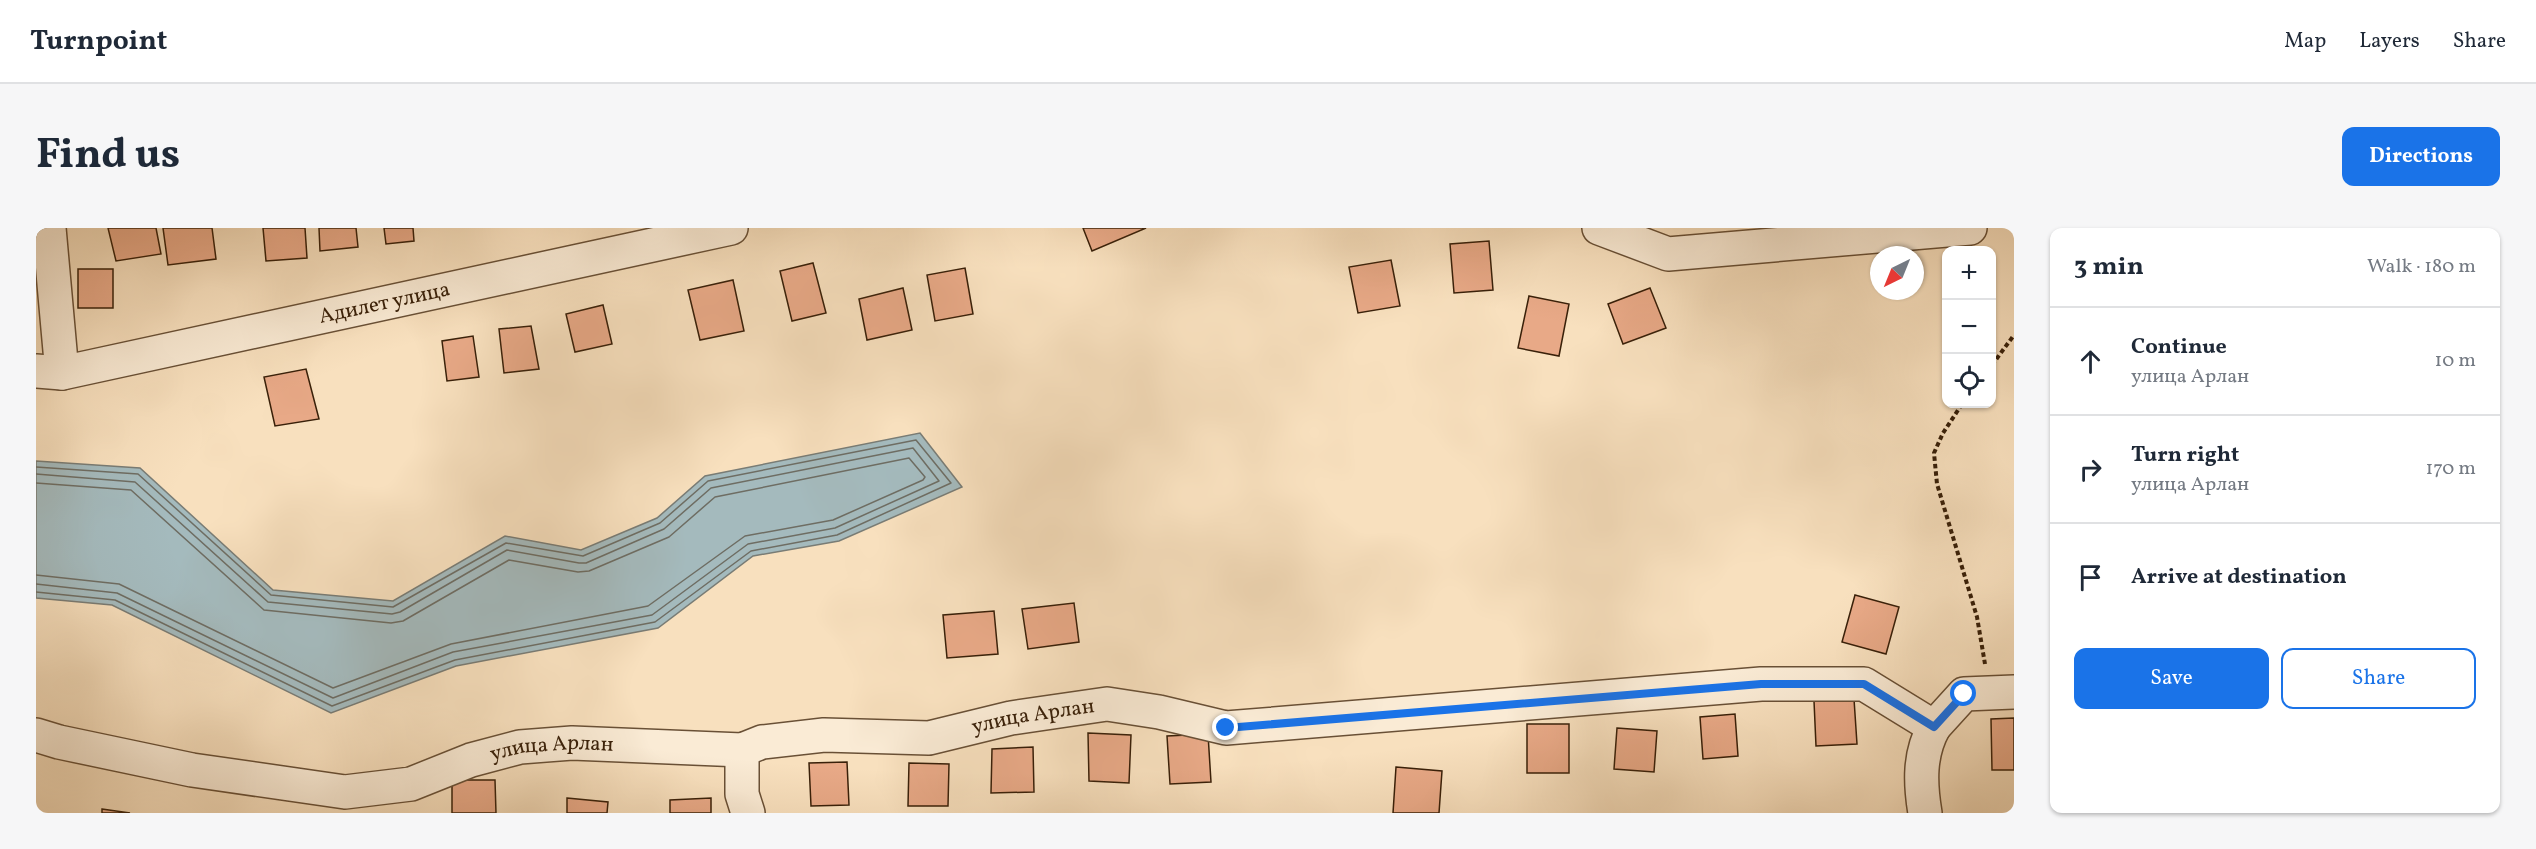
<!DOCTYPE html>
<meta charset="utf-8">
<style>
body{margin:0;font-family:Vollkorn,serif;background:#f6f6f7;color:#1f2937}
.controls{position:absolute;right:18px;top:18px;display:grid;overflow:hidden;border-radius:12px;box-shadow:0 2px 4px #0004}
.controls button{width:54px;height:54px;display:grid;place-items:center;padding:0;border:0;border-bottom:2px solid #e0e1e3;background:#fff;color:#1f2937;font:30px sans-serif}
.compass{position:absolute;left:1834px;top:18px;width:54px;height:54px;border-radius:50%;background:#fff;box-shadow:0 2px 4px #0004;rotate:223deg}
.stop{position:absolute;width:18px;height:18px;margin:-14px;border:4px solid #1a73e8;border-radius:50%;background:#fff}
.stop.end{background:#1a73e8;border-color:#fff;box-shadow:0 2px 6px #0008}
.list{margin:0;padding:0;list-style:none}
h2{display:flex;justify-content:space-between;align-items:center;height:78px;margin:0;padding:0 24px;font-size:26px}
h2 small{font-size:20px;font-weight:400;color:#747a83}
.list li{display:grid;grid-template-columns:39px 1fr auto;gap:18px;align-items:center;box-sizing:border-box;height:108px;padding:0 24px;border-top:2px solid #e0e1e3}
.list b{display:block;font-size:22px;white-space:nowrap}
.list p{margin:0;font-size:20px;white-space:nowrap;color:#747a83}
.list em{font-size:20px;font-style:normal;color:#747a83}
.actions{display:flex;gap:12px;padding:18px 24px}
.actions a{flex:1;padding:14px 0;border:2px solid #1a73e8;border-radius:12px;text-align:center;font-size:21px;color:#1a73e8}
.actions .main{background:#1a73e8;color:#fff}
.icon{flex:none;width:33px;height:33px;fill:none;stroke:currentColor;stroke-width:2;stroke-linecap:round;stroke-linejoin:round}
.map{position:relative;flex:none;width:1978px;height:585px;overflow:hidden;border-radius:12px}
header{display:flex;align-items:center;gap:36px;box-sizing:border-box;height:84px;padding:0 30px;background:#fff;border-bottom:2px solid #e0e1e3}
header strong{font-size:28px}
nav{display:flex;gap:33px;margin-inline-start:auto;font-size:21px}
.intro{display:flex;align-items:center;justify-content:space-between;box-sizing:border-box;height:144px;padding:0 36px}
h1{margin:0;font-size:42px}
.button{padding:15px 27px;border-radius:12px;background:#1a73e8;color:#fff;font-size:21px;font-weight:700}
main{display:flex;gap:36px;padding:0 36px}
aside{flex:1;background:#fff;border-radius:12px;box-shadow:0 2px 4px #0004}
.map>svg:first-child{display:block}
.water{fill:#a4babd;stroke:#797c75;stroke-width:1.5}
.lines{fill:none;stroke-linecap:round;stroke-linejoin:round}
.shore{stroke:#6e6d63;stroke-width:1.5}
.building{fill:#e8a987;stroke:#392009;stroke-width:1.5}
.minor-casing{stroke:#695036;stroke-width:36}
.path{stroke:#392009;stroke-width:4;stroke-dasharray:4.5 3;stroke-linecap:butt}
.minor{stroke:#faebd5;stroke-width:33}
.route{stroke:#1a73e8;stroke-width:8}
.labels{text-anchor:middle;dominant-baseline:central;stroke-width:5;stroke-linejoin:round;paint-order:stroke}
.street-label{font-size:21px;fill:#392009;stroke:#faebd5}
</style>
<header>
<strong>Turnpoint</strong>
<nav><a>Map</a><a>Layers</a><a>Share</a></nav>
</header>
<div class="intro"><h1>Find us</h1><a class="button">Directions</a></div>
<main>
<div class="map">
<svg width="1978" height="585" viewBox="0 0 1978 585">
<rect width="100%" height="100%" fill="#f8e0be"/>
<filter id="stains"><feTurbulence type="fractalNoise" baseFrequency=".00333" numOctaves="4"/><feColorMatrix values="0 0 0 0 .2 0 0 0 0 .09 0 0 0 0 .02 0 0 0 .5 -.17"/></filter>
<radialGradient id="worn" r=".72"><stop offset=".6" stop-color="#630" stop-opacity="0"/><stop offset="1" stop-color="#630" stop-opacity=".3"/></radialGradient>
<polygon class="water" points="884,205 926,259 803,313 717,328 622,400 420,438 295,485 76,377 0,370 0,233 104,240 237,362 357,373 469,308 545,322 621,290 669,248"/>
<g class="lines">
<g class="shore">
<polyline points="0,239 102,246 235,367 357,379 470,315 547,328 624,295 672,253 880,212 915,255 801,307 715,323 619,394 419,432 296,478 79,372 0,364"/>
<polyline points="0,246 99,254 232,374 356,386 364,384 471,322 543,335 550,335 628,301 675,260 877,220 903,253 799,300 712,316 616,387 417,424 297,470 81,365 0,356"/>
<polyline points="0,255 95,262 228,382 355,395 367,393 473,332 542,344 553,343 633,309 679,269 873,230 889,249 887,252 797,292 709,308 612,378 415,416 297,460 83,356 0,347"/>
</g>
</g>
<g class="building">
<polygon points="72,0 120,0 125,26 80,33"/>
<polygon points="127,0 176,0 180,31 132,37"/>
<polygon points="227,0 269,0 271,30 230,33"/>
<polygon points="283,0 320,0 322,19 284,23"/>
<polygon points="348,0 377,0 378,13 350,16"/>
<polygon points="1047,0 1110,0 1056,23"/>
<polygon points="1453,13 1457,62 1418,65 1414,16"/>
<polygon points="1355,32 1364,78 1322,85 1313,39"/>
<polygon points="777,35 790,85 756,93 744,43"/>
<polygon points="929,40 937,86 899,93 891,47"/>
<rect x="42" y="41" width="35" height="39"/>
<polygon points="697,52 708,103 664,112 652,62"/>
<polygon points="867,60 876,102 831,112 823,71"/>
<polygon points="1614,60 1630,100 1587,116 1572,76"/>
<polygon points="1493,68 1533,76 1523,128 1482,120"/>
<polygon points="567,77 576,116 539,124 530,86"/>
<polygon points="495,98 503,141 468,145 463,101"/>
<polygon points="437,108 443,149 411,153 406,113"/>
<polygon points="270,141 283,191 239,198 228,149"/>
<polygon points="1819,367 1863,379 1850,426 1806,414"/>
<polygon points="1038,375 1043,414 992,421 986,381"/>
<polygon points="958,383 962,426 911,430 907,387"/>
<polygon points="1818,471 1821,516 1780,518 1778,473"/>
<polygon points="1699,486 1702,528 1667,531 1664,489"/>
<polygon points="1978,490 1978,542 1956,542 1955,491"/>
<rect x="1491" y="496" width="42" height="49"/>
<polygon points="1581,500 1621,503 1618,544 1578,541"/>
<polygon points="1052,505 1095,507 1093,555 1053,553"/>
<polygon points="1172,506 1175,554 1134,556 1131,508"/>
<polygon points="997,519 998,564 955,565 956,521"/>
<polygon points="811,534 813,577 775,578 773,535"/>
<polygon points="873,535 913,536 912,578 872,578"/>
<polygon points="1360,539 1406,543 1403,585 1357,585"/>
<polygon points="416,552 459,552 460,585 416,585"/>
<polygon points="531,570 572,574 571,585 531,585"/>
<polygon points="675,570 675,585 634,585 634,572"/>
<polygon points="66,581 94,585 66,585"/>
</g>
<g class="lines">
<defs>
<g id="minor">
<polyline points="13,0 26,145"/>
<polyline points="1563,0 1632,26 1934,0"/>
<path id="s1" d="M0 143 26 145 695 0"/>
<path id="s2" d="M0 507 23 514 156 542 309 564 375 556 435 532 484 519 536 515 706 522 726 514 788 507 893 510 975 490 1071 476 1123 484 1190 500 1725 456H1828L1898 499 1928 466 1978 464"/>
<polyline points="706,522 706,566 712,585"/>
<path d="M1889 585C1884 555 1883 526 1898 499"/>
</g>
</defs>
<use href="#minor" class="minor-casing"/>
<g class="path">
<polyline points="1956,137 1978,107"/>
<polyline points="1926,176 1907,205 1898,225 1901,256 1941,389 1949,436"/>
</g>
<use href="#minor" class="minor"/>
</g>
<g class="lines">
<polyline class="route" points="1190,500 1725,456 1828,456 1898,499 1928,466"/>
</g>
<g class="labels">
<g class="street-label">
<text stroke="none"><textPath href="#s1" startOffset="356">Адилет улица</textPath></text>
<text stroke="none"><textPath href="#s2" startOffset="1014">улица Арлан</textPath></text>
<text stroke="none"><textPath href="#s2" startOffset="528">улица Арлан</textPath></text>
</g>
</g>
<rect width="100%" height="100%" filter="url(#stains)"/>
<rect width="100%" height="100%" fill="url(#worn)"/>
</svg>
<div class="controls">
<button>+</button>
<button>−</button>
<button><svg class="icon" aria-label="locate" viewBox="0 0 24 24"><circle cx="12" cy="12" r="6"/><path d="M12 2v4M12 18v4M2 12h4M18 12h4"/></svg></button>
</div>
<svg class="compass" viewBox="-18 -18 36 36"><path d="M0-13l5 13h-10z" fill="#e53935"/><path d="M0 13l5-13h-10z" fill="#747a83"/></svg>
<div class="stop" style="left:1928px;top:466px"></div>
<div class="stop end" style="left:1190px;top:500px"></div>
</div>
<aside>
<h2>3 min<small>Walk · 180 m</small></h2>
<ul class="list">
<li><svg class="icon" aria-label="ahead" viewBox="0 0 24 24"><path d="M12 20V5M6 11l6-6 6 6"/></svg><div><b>Continue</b><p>улица Арлан</p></div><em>10 m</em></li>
<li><svg class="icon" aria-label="right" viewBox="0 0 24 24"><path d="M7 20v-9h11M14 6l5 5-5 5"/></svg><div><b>Turn right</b><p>улица Арлан</p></div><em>170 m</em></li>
<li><svg class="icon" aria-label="arrive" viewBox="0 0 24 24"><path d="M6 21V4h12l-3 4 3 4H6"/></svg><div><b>Arrive at destination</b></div></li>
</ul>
<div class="actions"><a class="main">Save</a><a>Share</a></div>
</aside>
</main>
